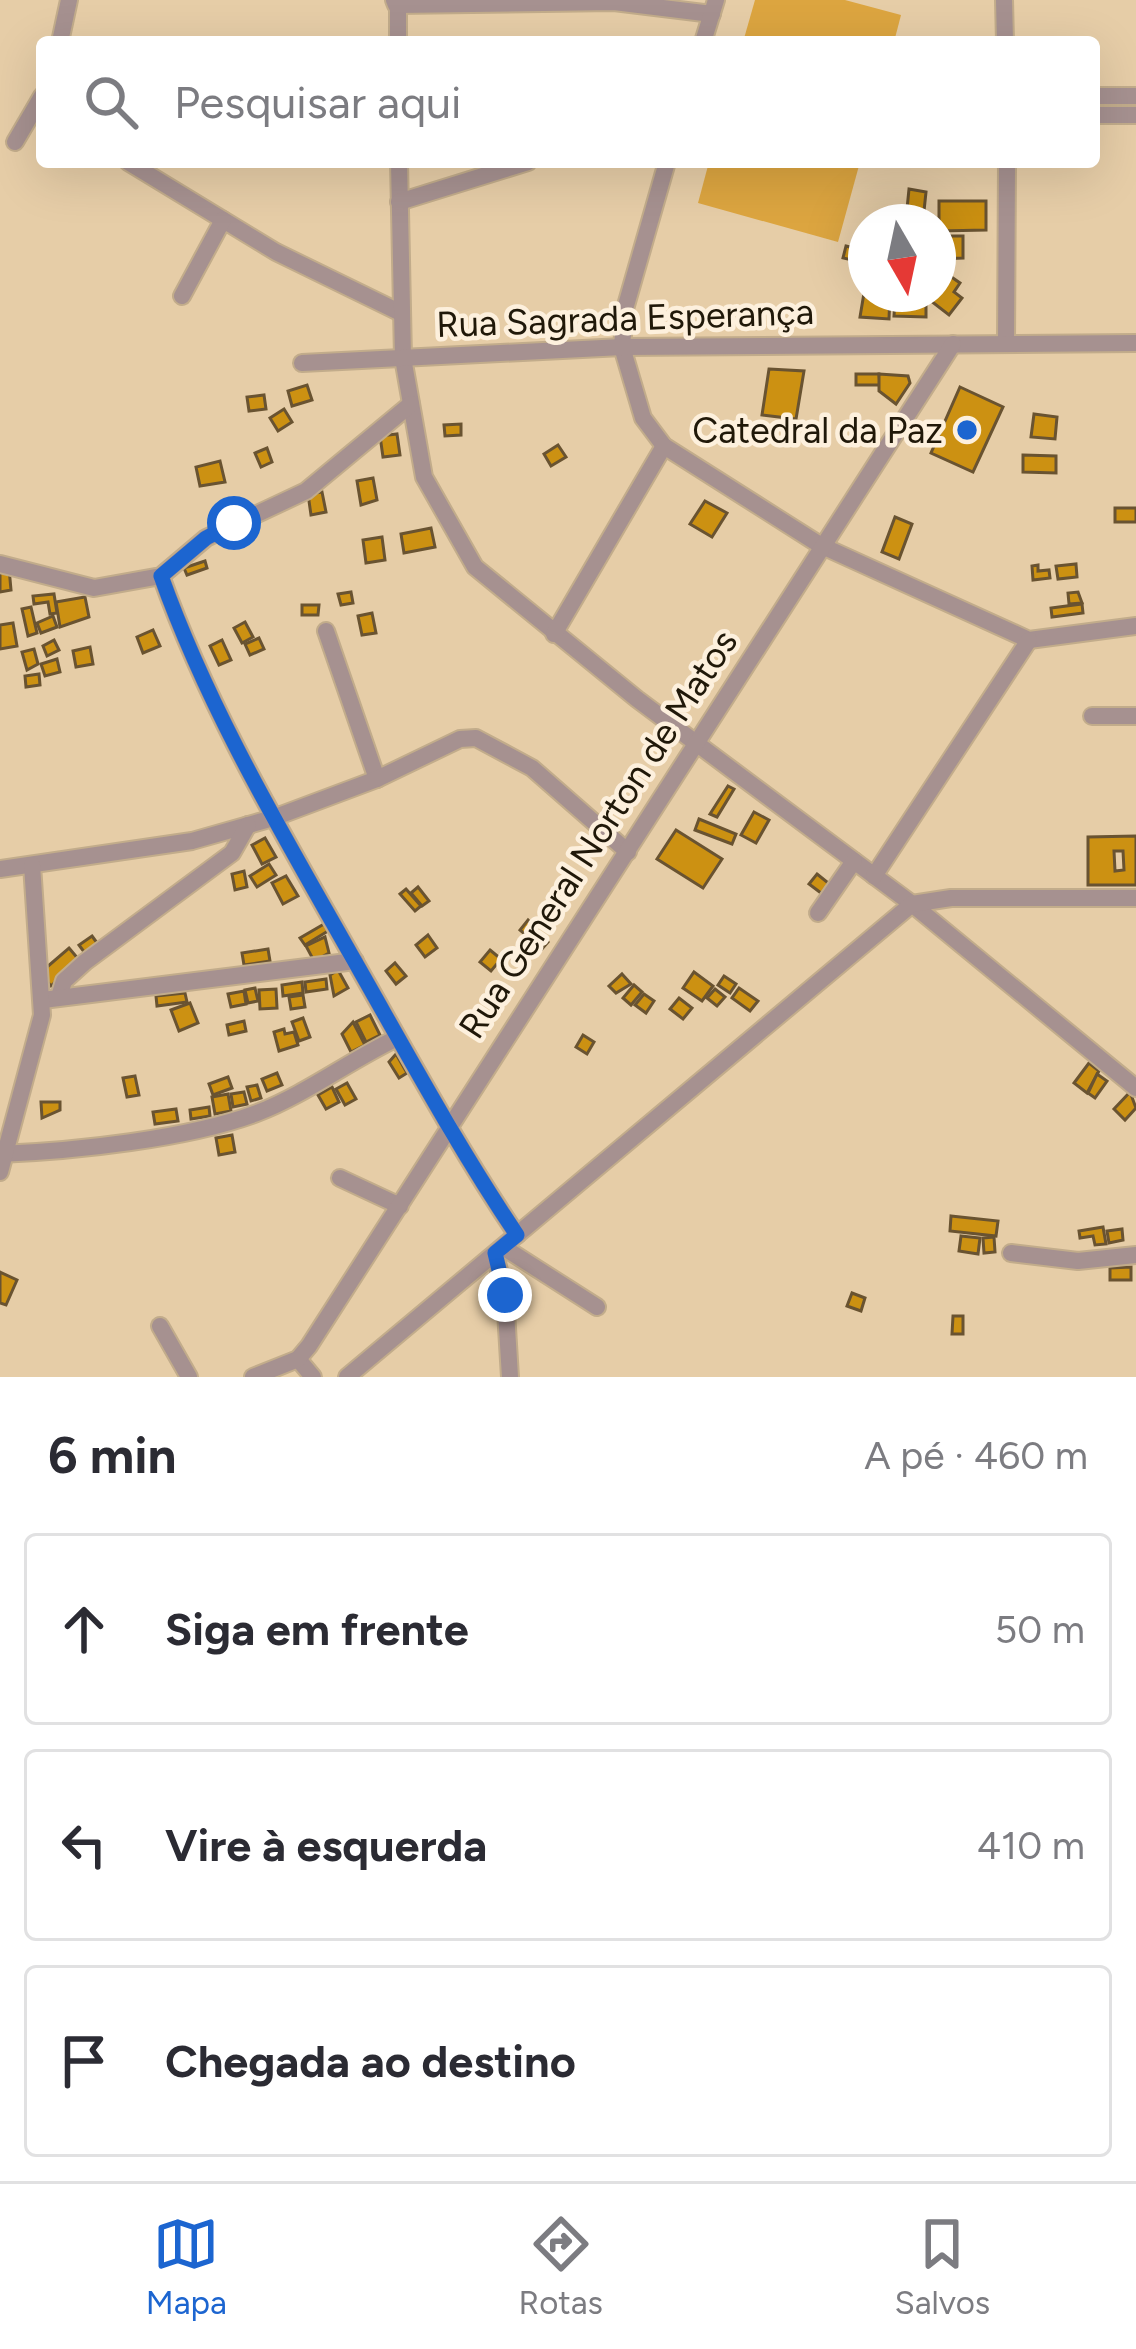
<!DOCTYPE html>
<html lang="pt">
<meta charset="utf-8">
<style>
body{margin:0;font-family:Figtree,sans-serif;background:#f7f7f7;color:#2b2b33}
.compass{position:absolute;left:848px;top:204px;width:108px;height:108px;border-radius:50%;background:#fff;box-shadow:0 12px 48px #0002;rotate:171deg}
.stop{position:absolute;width:36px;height:36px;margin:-27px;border:9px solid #1c65d0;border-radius:50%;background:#fff}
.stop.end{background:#1c65d0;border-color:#fff;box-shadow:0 3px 12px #0008}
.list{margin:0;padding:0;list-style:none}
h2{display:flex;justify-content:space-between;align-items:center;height:156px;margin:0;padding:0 48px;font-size:51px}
h2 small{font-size:39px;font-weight:400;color:#7c7c81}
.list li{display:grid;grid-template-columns:78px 1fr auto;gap:36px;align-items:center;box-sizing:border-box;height:192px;margin:0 24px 24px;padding:0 24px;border:3px solid #e1e1e2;border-radius:12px}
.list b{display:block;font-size:45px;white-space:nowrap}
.list em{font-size:39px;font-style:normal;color:#7c7c81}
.icon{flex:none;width:66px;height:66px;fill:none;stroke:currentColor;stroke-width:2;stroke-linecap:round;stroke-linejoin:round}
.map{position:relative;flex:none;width:1136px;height:1377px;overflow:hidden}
.search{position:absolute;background:#fff;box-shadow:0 12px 48px #0002;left:36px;right:36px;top:36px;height:132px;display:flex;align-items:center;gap:30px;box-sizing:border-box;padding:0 42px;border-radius:12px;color:#7c7c81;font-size:45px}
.sheet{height:804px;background:#fff}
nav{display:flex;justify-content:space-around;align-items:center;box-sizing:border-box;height:168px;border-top:3px solid #e1e1e2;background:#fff;font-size:33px;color:#7c7c81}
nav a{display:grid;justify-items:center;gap:6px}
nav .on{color:#1c65d0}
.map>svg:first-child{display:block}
.green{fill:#dca540}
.building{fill:#cc9112;stroke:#695331;stroke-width:3;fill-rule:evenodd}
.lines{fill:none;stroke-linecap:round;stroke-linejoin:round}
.minor-casing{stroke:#c2ac8b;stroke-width:20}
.minor{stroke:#a69190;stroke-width:16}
.route{stroke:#1c65d0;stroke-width:15}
.poi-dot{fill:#1c65d0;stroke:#fdf0dd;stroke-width:4.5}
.labels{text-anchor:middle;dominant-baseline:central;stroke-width:9;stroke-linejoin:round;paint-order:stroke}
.street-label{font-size:36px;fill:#201809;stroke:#fdf0dd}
.poi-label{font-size:36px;fill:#201809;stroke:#fdf0dd;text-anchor:end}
</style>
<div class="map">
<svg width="1136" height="1377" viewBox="0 0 1136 1377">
<rect width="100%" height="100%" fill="#e6cda7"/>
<g class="green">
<polygon points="755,0 845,0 901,15 894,42 743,42"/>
<polygon points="709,162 860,162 838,242 698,203"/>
</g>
<g class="building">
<polygon points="909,189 926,192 924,211 907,209"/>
<polygon points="939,201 986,201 986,230 939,231"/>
<polygon points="938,236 963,236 963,258 938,259"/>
<polygon points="846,246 866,251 865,263 843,258"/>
<polygon points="950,276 960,283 954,292 962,298 949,315 931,301"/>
<polygon points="865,287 866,294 890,294 889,319 860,317"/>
<polygon points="908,294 926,294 926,317 894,316 895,300 908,300"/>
<polygon points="769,369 804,371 796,419 762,415"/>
<polygon points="856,374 879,374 880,385 856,385"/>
<polygon points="879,374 908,376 910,383 896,404 879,391"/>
<polygon points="307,385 312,400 292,406 288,391"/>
<polygon points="960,387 1003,407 973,472 931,453"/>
<polygon points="264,395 266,409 249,411 247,397"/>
<polygon points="284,409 292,422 278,431 270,418"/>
<polygon points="1034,414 1057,417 1055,439 1031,437"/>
<polygon points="461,424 461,435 445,436 444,425"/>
<polygon points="397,434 400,455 383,457 380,436"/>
<polygon points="558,445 566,457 551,466 544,454"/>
<polygon points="267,448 272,462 261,467 255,453"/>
<polygon points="1023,455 1056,456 1056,473 1023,472"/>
<polygon points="220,461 225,482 200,486 196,467"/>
<polygon points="373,478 377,500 361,505 357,481"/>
<polygon points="322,492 326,512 311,515 308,494"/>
<polygon points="705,501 727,513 712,537 690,524"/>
<rect x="1115" y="508" width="21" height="14"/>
<polygon points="895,517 912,524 899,559 882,552"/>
<polygon points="431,528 435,547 404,553 401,534"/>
<polygon points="382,537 385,560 366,563 363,540"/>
<polygon points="205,561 207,568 187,575 184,568"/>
<polygon points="1076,564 1077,577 1058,579 1056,566"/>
<polygon points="1038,565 1038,571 1049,570 1050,578 1033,580 1032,566"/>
<polygon points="9,568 11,590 0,592 0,569"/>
<polygon points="351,592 353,603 341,605 338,594"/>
<polygon points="1078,592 1082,603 1069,604 1068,593"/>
<polygon points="54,594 57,613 50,614 48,602 34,604 33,596"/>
<polygon points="85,597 89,617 60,627 56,602"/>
<polygon points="1082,604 1083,613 1052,617 1051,608"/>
<polygon points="302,605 319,605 318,615 302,615"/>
<polygon points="31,607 37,633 28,636 22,609"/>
<polygon points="372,613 376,633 362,635 358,616"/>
<polygon points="53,616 57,627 41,633 37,623"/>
<polygon points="245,622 253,637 242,643 234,628"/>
<polygon points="13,623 17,646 0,649 0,625"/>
<polygon points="153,630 160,646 143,653 137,637"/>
<polygon points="259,638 264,649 250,655 245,644"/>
<polygon points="54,640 59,650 47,656 43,646"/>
<polygon points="222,640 231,660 219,665 210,646"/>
<polygon points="90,647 93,664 76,667 73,651"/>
<polygon points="34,649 38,664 27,670 22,652"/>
<polygon points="57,659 60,672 45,676 41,664"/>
<polygon points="39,674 40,685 26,687 25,676"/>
<polygon points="728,786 734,789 717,817 710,814"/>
<polygon points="754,812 769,820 756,843 741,835"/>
<polygon points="699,819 736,834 732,844 695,830"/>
<polygon points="676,830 722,859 703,888 657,859"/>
<path d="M1136 836V885H1088V837ZM1114 851H1123L1124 870 1115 871Z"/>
<polygon points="265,838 276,857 262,864 252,845"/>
<polygon points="269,864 276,875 257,887 250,876"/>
<polygon points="244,871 247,887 235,890 232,874"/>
<polygon points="817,874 832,886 825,896 809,884"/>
<polygon points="286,876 298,896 283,904 272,883"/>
<polygon points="418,887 429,901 422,906 411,893"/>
<polygon points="406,889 421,906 415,911 400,894"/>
<polygon points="528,920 548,942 542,949 520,930"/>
<polygon points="324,924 328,931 305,945 300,938"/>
<polygon points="428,935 437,948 425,957 416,945"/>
<polygon points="92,936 100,947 87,956 79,945"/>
<polygon points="325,937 329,953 314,961 306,946"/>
<polygon points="69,948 80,961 51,986 40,973"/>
<polygon points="268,949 270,961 244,965 242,953"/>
<polygon points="490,950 501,959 491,971 480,962"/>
<polygon points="395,963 406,976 396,984 386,971"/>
<polygon points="338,970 348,988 334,996 330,975"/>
<polygon points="694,972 713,986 702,1001 683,988"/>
<polygon points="622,974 631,984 616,993 609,986"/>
<polygon points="724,976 736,984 730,993 718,985"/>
<polygon points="326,979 327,989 306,992 305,982"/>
<polygon points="302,982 303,993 283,996 282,985"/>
<polygon points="634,985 642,992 631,1005 623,998"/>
<polygon points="255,988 258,1001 248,1003 245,990"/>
<polygon points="739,988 758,1001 750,1011 732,998"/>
<polygon points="276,989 277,1008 260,1009 259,990"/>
<polygon points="715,989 725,997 717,1006 707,998"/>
<polygon points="244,991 246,1004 231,1007 228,994"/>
<polygon points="185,993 187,1002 157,1006 156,996"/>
<polygon points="644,994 654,1001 646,1013 635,1005"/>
<polygon points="303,995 305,1007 291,1009 289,997"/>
<polygon points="679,998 692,1008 683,1019 670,1009"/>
<polygon points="190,1003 198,1023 179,1031 171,1010"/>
<polygon points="370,1015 380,1035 366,1042 356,1022"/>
<polygon points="303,1018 310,1037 299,1041 292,1022"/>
<polygon points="244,1021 246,1031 229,1035 227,1025"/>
<polygon points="353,1022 365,1045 351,1052 342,1034"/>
<polygon points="284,1029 285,1034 294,1032 298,1045 279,1051 274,1032"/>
<polygon points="583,1035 594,1042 587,1054 576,1047"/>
<polygon points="396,1054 407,1073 399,1078 389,1062"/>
<polygon points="1089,1063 1099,1071 1087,1093 1074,1083"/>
<polygon points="277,1073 282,1085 267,1091 262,1079"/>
<polygon points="1097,1074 1107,1081 1095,1098 1088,1093"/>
<polygon points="135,1076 139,1095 127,1097 123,1078"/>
<polygon points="228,1077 232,1088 213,1095 209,1084"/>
<polygon points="347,1083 356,1099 345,1105 336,1089"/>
<polygon points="257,1085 261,1098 251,1101 247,1087"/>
<polygon points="332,1087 339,1102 326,1109 318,1095"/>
<polygon points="244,1092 247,1104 233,1107 231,1094"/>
<polygon points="1130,1092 1136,1108 1125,1120 1114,1109"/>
<polygon points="228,1094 231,1111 215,1114 212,1097"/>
<polygon points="41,1102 60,1102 60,1110 42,1118"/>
<polygon points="209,1107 210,1116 191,1119 190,1110"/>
<polygon points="176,1109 178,1121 155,1124 153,1112"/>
<polygon points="232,1135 235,1152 219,1155 216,1138"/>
<polygon points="951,1216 998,1221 996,1236 950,1231"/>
<polygon points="1103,1227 1106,1244 1095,1245 1093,1236 1080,1238 1079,1231"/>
<polygon points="1122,1229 1123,1240 1109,1243 1107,1231"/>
<polygon points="961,1236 980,1238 978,1254 959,1251"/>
<polygon points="994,1237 995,1252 984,1253 983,1238"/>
<polygon points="1131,1267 1131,1280 1110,1280 1110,1268"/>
<polygon points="0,1272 17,1280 6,1305 0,1303"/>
<polygon points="852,1293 865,1298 861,1311 847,1306"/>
<polygon points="953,1316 963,1316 963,1334 952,1334"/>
</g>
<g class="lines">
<defs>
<g id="minor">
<polyline points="394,0 396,5 614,2 712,14"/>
<polyline points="1004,0 1005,42"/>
<polyline points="60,42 69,0"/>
<polyline points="398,42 398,0"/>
<polyline points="703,42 716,0"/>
<polyline points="1094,96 1136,96"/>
<polyline points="1094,115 1136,115"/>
<polyline points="15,142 42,96"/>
<polyline points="128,162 276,252 401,313"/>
<polyline points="399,162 403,358 424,477 475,567 637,699 912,904 1136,1088"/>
<polyline points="667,162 625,309 622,347 643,418 664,446 820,545 1029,640 1136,626"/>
<polyline points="399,202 528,162"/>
<polyline points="182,296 223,220"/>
<polyline points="1006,344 1007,162"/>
<polyline points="302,363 622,347 1136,343"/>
<polyline points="0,564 94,588 161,576 206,538 306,491 411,404"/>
<path d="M161 576C210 713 283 834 354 960 407 1053 457 1146 517 1235"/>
<polyline points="326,631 377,779"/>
<polyline points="554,634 664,446"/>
<polyline points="1092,716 1136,716"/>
<polyline points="0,869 192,841 273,818 377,779 460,739 476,738 532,768 628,852"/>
<polyline points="874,876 1029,640"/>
<polyline points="818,913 854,861"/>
<polyline points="59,997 64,981 85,962 232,853 248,825"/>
<polyline points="43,1000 355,961"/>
<path d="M0 1154C74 1151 188 1139 257 1113 306 1094 349 1061 397 1038"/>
<polyline points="0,1172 42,1015 32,865"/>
<polyline points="340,1178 400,1206"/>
<polyline points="503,1247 597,1307"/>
<polyline points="1011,1253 1078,1261 1136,1255"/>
<polyline points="495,1254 505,1295 510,1377"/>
<polyline points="160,1326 189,1377"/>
<polyline points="298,1359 313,1377"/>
<polyline points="253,1377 298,1359 309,1346 953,344"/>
<polyline points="347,1377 912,904 951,898 1136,898"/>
</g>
</defs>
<use href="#minor" class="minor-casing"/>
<use href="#minor" class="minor"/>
</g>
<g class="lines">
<path class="route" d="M234 523 206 538 161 576C210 713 283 834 354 960 407 1053 457 1146 517 1235L495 1253 505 1295"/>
</g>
<circle class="poi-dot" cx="967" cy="430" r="12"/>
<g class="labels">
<g class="street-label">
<text transform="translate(625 318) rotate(-2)">Rua Sagrada Esperança</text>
<text transform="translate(598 834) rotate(-57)">Rua General Norton de Matos</text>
</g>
<g class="poi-label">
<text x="943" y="430">Catedral da Paz</text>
</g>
</g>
</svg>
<svg class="compass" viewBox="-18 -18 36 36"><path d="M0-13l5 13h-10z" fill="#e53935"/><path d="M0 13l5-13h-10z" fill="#7c7c81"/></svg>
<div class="stop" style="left:234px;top:523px"></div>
<div class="stop end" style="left:505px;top:1295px"></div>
<div class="search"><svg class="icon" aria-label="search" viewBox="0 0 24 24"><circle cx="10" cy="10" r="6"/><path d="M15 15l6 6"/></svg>Pesquisar aqui</div>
</div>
<section class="sheet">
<h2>6 min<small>A pé · 460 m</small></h2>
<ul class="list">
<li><svg class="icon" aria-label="ahead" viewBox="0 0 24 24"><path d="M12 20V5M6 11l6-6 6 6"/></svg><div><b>Siga em frente</b></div><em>50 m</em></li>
<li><svg class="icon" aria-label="left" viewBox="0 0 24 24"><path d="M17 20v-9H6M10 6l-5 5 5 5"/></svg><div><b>Vire à esquerda</b></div><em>410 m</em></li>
<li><svg class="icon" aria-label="arrive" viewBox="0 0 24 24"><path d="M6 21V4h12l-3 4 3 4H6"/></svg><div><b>Chegada ao destino</b></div></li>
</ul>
</section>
<nav>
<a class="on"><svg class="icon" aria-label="map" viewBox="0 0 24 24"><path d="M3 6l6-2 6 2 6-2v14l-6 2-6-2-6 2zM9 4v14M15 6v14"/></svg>Mapa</a>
<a><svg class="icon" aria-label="directions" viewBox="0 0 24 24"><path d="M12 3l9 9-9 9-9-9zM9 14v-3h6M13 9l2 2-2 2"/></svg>Rotas</a>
<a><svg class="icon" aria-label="saved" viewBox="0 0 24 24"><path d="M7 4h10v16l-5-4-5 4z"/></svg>Salvos</a>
</nav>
